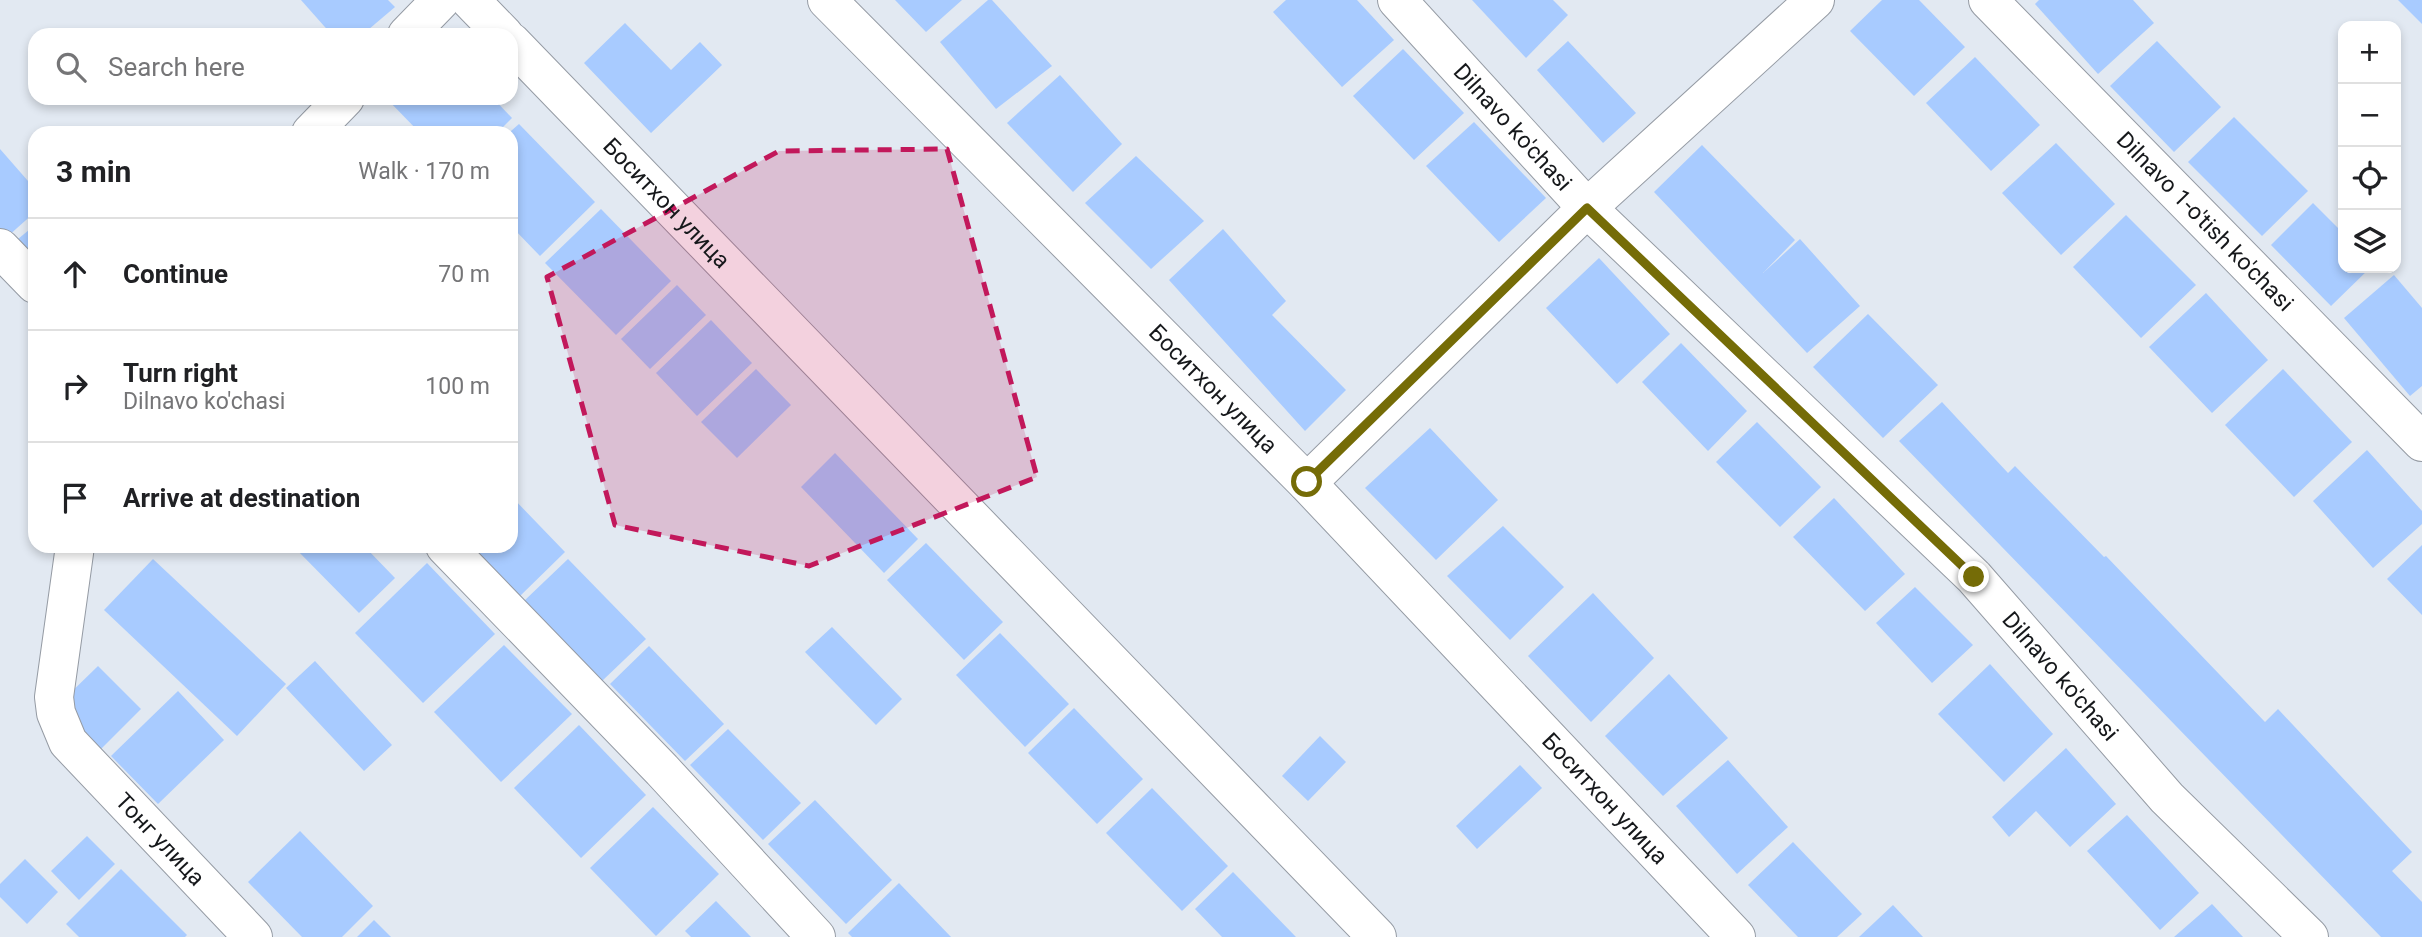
<!DOCTYPE html>
<meta charset="utf-8">
<style>
body{margin:0;font-family:Roboto,sans-serif;background:#f6f6f6;color:#202124}
.controls{position:absolute;right:21px;top:21px;display:grid;overflow:hidden;border-radius:14px;box-shadow:0 4px 10px #0003}
.controls button{width:63px;height:63px;display:grid;place-items:center;padding:0;border:0;border-bottom:2px solid #e0e0e0;background:#fff;color:#202124;font:35px sans-serif}
.stop{position:absolute;width:21px;height:21px;margin:-16px;border:5px solid #756c07;border-radius:50%;background:#fff}
.stop.end{background:#756c07;border-color:#fff;box-shadow:0 2px 7px #0008}
.list{margin:0;padding:0;list-style:none}
h2{display:flex;justify-content:space-between;align-items:center;height:91px;margin:0;padding:0 28px;font-size:30px}
h2 small{font-size:23px;font-weight:400;color:#757577}
.list li{display:grid;grid-template-columns:46px 1fr auto;gap:21px;align-items:center;box-sizing:border-box;height:112px;padding:0 28px;border-top:2px solid #e0e0e0}
.list b{display:block;font-size:26px;white-space:nowrap}
.list p{margin:0;font-size:23px;white-space:nowrap;color:#757577}
.list em{font-size:23px;font-style:normal;color:#757577}
.icon{flex:none;width:38px;height:38px;fill:none;stroke:currentColor;stroke-width:2;stroke-linecap:round;stroke-linejoin:round}
.map{position:relative;flex:none;width:2422px;height:937px;overflow:hidden}
.search{position:absolute;background:#fff;box-shadow:0 4px 10px #0003;left:28px;top:28px;width:490px;height:77px;display:flex;align-items:center;gap:18px;box-sizing:border-box;padding:0 24px;border-radius:21px;color:#757577;font-size:26px}
.panel{position:absolute;background:#fff;box-shadow:0 4px 10px #0003;left:28px;top:126px;width:490px;height:427px;border-radius:21px}
.map>svg:first-child{display:block}
.building{fill:#a8cbff}
.lines{fill:none;stroke-linecap:round;stroke-linejoin:round}
.minor-casing{stroke:#959ba4;stroke-width:40}
.minor{stroke:#fff;stroke-width:38}
.route{stroke:#756c07;stroke-width:9}
.marked{fill:#c2185b;fill-opacity:0.2;stroke:#c2185b;stroke-width:5;stroke-dasharray:14 9;stroke-linejoin:round}
.labels{text-anchor:middle;dominant-baseline:central;stroke-width:5;stroke-linejoin:round;paint-order:stroke}
.street-label{font-size:23px;fill:#16181b;stroke:#fff}
</style>
<div class="map">
<svg width="2422" height="937" viewBox="0 0 2422 937">
<rect width="100%" height="100%" fill="#e2e9f2"/>
<g class="building">
<polygon points="301,0 388,0 395,7 362,35 332,35"/>
<polygon points="895,0 962,0 926,32"/>
<polygon points="988,0 992,0 1052,66 996,109 940,42"/>
<polygon points="1286,0 1357,0 1394,40 1342,87 1273,12"/>
<polygon points="1472,0 1553,0 1568,15 1526,58"/>
<polygon points="1882,0 1919,0 1965,47 1914,96 1850,31"/>
<polygon points="2039,0 2133,0 2154,23 2098,74 2035,4"/>
<polygon points="2398,0 2422,0 2422,24"/>
<polygon points="625,23 671,70 700,42 722,65 651,133 584,63"/>
<polygon points="1568,41 1636,113 1603,143 1537,70"/>
<polygon points="2157,41 2221,107 2174,152 2110,86"/>
<polygon points="1403,49 1464,113 1414,160 1353,96"/>
<polygon points="1975,57 2040,125 1991,171 1926,103"/>
<polygon points="1060,75 1122,144 1073,192 1007,123"/>
<polygon points="386,98 493,98 512,118 497,133 420,133"/>
<polygon points="2234,117 2308,191 2262,236 2188,162"/>
<polygon points="1474,122 1546,198 1499,242 1426,166"/>
<polygon points="519,124 595,202 540,256 511,226 511,131"/>
<polygon points="2056,143 2115,204 2061,255 2002,193"/>
<polygon points="1702,145 1795,240 1763,273 1800,239 1860,306 1807,353 1654,192"/>
<polygon points="0,149 35,189 35,212 7,237 0,229"/>
<polygon points="1136,156 1204,221 1151,269 1085,203"/>
<polygon points="2313,203 2343,233 2343,268 2370,268 2331,306 2271,245"/>
<polygon points="601,209 671,281 616,335 545,263"/>
<polygon points="2126,215 2196,285 2141,338 2073,267"/>
<polygon points="35,225 35,258 18,239"/>
<polygon points="1223,229 1286,301 1272,315 1346,390 1305,431 1169,280"/>
<polygon points="1599,258 1670,334 1617,384 1546,308"/>
<polygon points="2394,275 2422,308 2422,386 2410,396 2344,318"/>
<polygon points="677,285 706,315 650,369 621,339"/>
<polygon points="2206,293 2268,360 2212,413 2149,347"/>
<polygon points="1868,314 1938,385 1883,438 1813,367"/>
<polygon points="711,320 752,363 697,416 656,373"/>
<polygon points="1681,343 1747,411 1708,451 1642,382"/>
<polygon points="756,369 791,405 737,458 701,422"/>
<polygon points="2283,369 2352,442 2294,497 2225,425"/>
<polygon points="1942,402 2008,473 2015,466 2104,557 2106,556 2265,722 2278,709 2412,852 2392,871 2422,902 2422,937 2381,937 1899,441"/>
<polygon points="1757,422 1821,487 1780,527 1716,462"/>
<polygon points="1430,428 1498,500 1436,560 1365,488"/>
<polygon points="2367,450 2422,511 2422,524 2373,568 2313,501"/>
<polygon points="835,453 918,539 884,573 801,487"/>
<polygon points="511,496 565,552 519,597 470,546 511,546"/>
<polygon points="1834,498 1905,574 1865,611 1793,537"/>
<polygon points="1503,526 1564,587 1510,640 1447,576"/>
<polygon points="926,543 1003,622 964,660 887,580"/>
<polygon points="2422,545 2422,615 2387,579"/>
<polygon points="293,546 364,546 395,578 359,613"/>
<polygon points="153,559 286,684 237,736 104,610"/>
<polygon points="568,559 646,639 602,681 524,601"/>
<polygon points="427,563 495,634 423,703 355,633"/>
<polygon points="1915,587 1973,645 1932,683 1876,623"/>
<polygon points="1593,593 1654,658 1591,722 1528,656"/>
<polygon points="832,627 902,699 876,725 805,652"/>
<polygon points="1000,633 1069,704 1025,747 956,675"/>
<polygon points="504,645 572,714 501,782 434,712"/>
<polygon points="649,646 724,724 685,761 610,684"/>
<polygon points="315,661 392,745 364,771 286,688"/>
<polygon points="1990,664 2053,734 2004,782 1938,714"/>
<polygon points="98,666 141,709 101,749 58,705"/>
<polygon points="1669,674 1728,738 1663,796 1605,736"/>
<polygon points="178,691 224,740 158,804 111,756"/>
<polygon points="1074,708 1143,779 1097,824 1028,753"/>
<polygon points="579,725 646,795 581,858 514,788"/>
<polygon points="728,729 801,803 763,840 690,765"/>
<polygon points="1320,736 1346,762 1308,801 1282,776"/>
<polygon points="2066,748 2116,804 2070,847 2036,811 2009,837 1992,817"/>
<polygon points="1728,760 1788,827 1737,874 1676,806"/>
<polygon points="1520,765 1542,788 1477,849 1456,826"/>
<polygon points="1152,788 1228,866 1182,911 1106,833"/>
<polygon points="815,800 892,880 846,924 768,844"/>
<polygon points="653,807 719,874 656,936 590,868"/>
<polygon points="2127,815 2199,893 2160,930 2087,851"/>
<polygon points="300,831 373,906 342,937 302,937 248,882"/>
<polygon points="87,836 115,864 79,900 51,871"/>
<polygon points="1793,842 1862,914 1837,937 1798,937 1748,885"/>
<polygon points="25,859 58,892 27,924 0,897 0,884"/>
<polygon points="121,869 187,935 185,937 79,937 66,924"/>
<polygon points="1233,872 1296,937 1222,937 1195,909"/>
<polygon points="899,883 951,937 852,937 848,933"/>
<polygon points="716,901 751,937 691,937 685,931"/>
<polygon points="2212,904 2243,937 2174,937"/>
<polygon points="1893,905 1923,937 1859,937"/>
<polygon points="374,920 391,937 357,937"/>
</g>
<g class="lines">
<defs>
<g id="minor">
<polyline points="470,0 504,35"/>
<path id="s1" d="M827 0 1307 483 1736 937"/>
<path id="s2" d="M1397 0 1587 208 1974 577 2167 798 2309 937"/>
<path id="s3" d="M1988 0 2422 442"/>
<polyline points="407,35 441,0"/>
<path id="s4" d="M511 42 1377 937"/>
<polyline points="311,133 345,98"/>
<polyline points="0,248 35,284"/>
<polyline points="1307,483 1587,208 1815,0"/>
<path id="s5" d="M75 546 54 697 56 713 68 742 253 937"/>
<polyline points="445,546 662,770 816,937"/>
</g>
</defs>
<use href="#minor" class="minor-casing"/>
<use href="#minor" class="minor"/>
</g>
<g class="lines">
<polyline class="route" points="1307,482 1587,208 1974,577"/>
</g>
<path class="marked" d="M947 149 1037 477 809 566 615 525 547 277 779 151Z"/>
<g class="labels">
<g class="street-label">
<text stroke="none"><textPath href="#s2" startOffset="172">Dilnavo ko'chasi</textPath></text>
<text stroke="none"><textPath href="#s4" startOffset="224">Боситхон улица</textPath></text>
<text stroke="none"><textPath href="#s3" startOffset="310">Dilnavo 1-o'tish ko'chasi</textPath></text>
<text stroke="none"><textPath href="#s1" startOffset="548">Боситхон улица</textPath></text>
<text stroke="none"><textPath href="#s2" startOffset="948">Dilnavo ko'chasi</textPath></text>
<text stroke="none"><textPath href="#s1" startOffset="1115">Боситхон улица</textPath></text>
<text stroke="none"><textPath href="#s5" startOffset="334">Тонг улица</textPath></text>
</g>
</g>
</svg>
<div class="controls">
<button>+</button>
<button>−</button>
<button><svg class="icon" aria-label="locate" viewBox="0 0 24 24"><circle cx="12" cy="12" r="6"/><path d="M12 2v4M12 18v4M2 12h4M18 12h4"/></svg></button>
<button><svg class="icon" aria-label="layers" viewBox="0 0 24 24"><path d="M12 4l9 5-9 5-9-5zM3 14l9 5 9-5"/></svg></button>
</div>
<div class="stop" style="left:1307px;top:482px"></div>
<div class="stop end" style="left:1974px;top:577px"></div>
<div class="search"><svg class="icon" aria-label="search" viewBox="0 0 24 24"><circle cx="10" cy="10" r="6"/><path d="M15 15l6 6"/></svg>Search here</div>
<section class="panel">
<h2>3 min<small>Walk · 170 m</small></h2>
<ul class="list">
<li><svg class="icon" aria-label="ahead" viewBox="0 0 24 24"><path d="M12 20V5M6 11l6-6 6 6"/></svg><div><b>Continue</b></div><em>70 m</em></li>
<li><svg class="icon" aria-label="right" viewBox="0 0 24 24"><path d="M7 20v-9h11M14 6l5 5-5 5"/></svg><div><b>Turn right</b><p>Dilnavo ko'chasi</p></div><em>100 m</em></li>
<li><svg class="icon" aria-label="arrive" viewBox="0 0 24 24"><path d="M6 21V4h12l-3 4 3 4H6"/></svg><div><b>Arrive at destination</b></div></li>
</ul>
</section>
</div>
